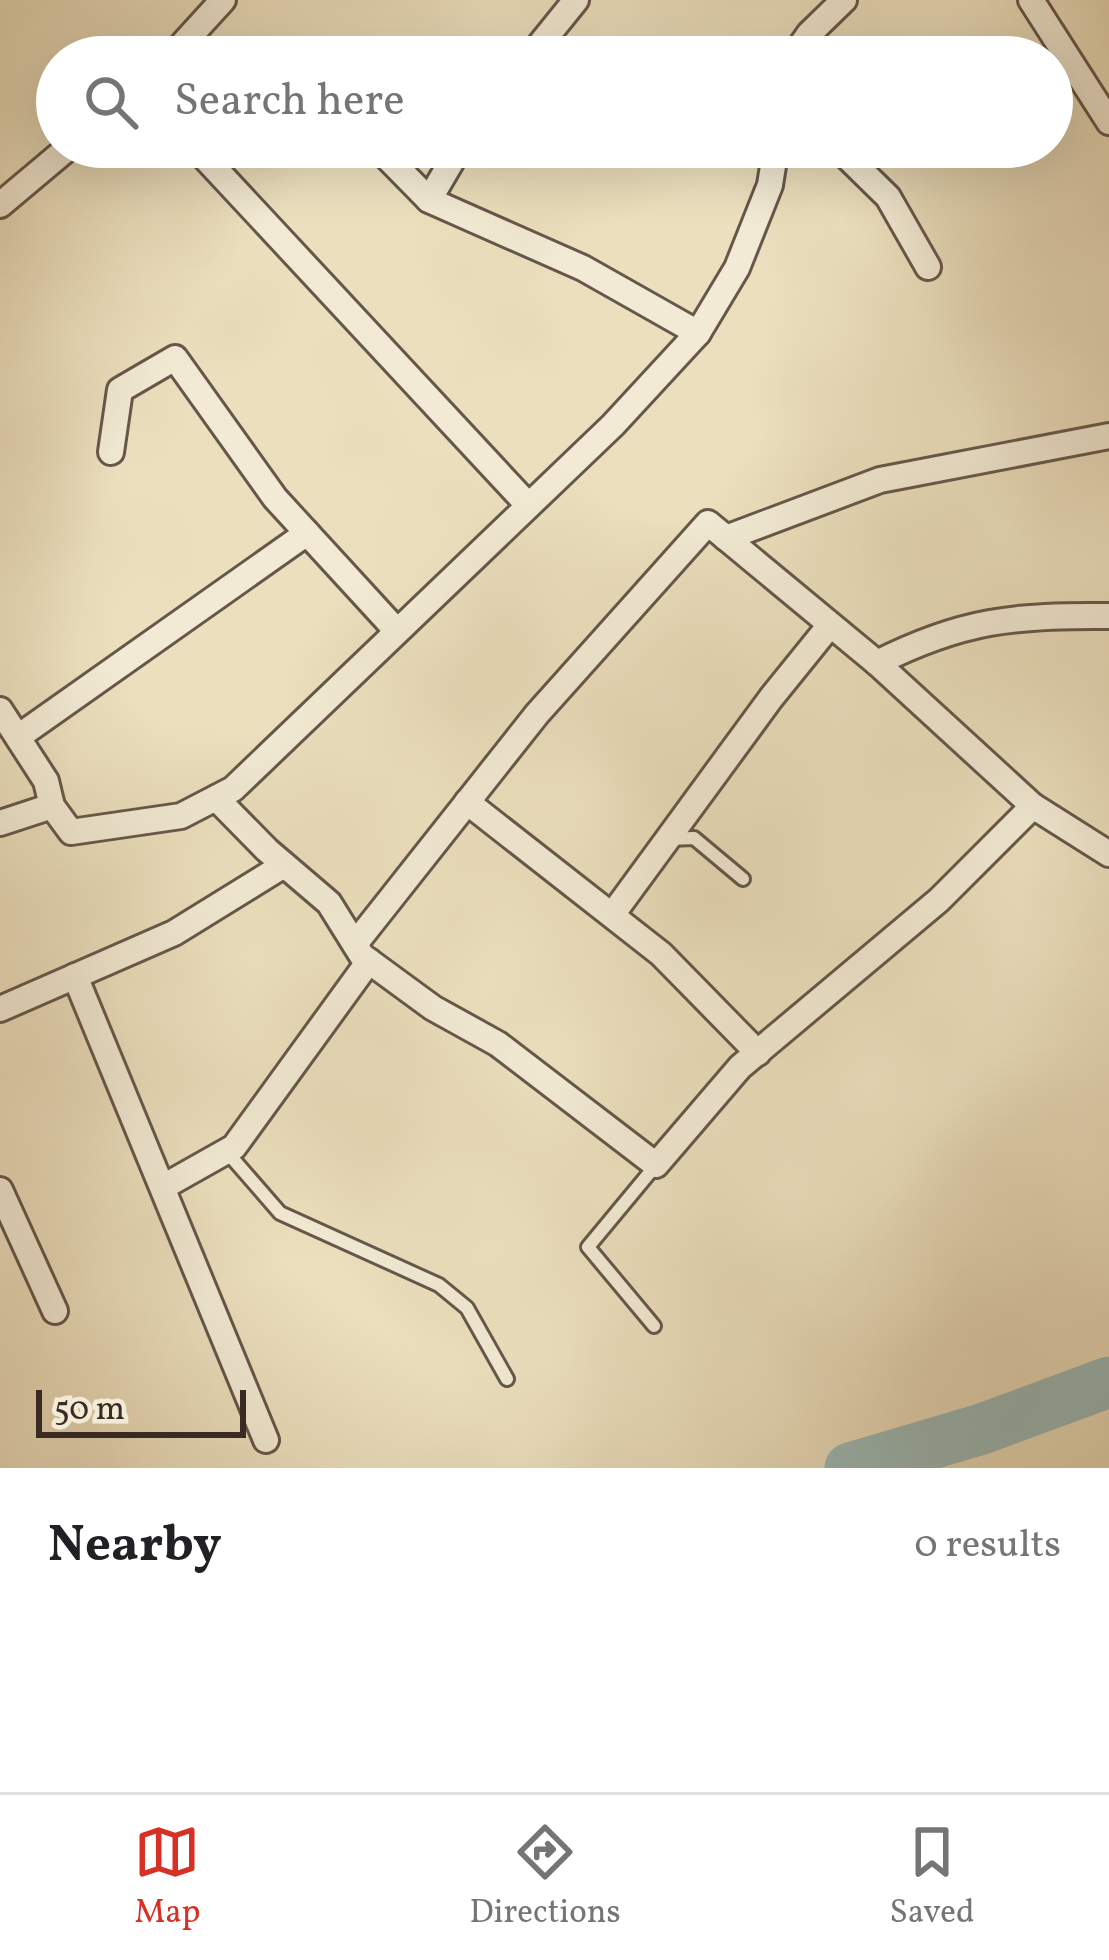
<!DOCTYPE html>
<style>
body{margin:0;font-family:Vollkorn,serif;background:#f6f6f6;color:#202124}
.scale{position:absolute;left:36px;bottom:30px;width:210px;box-sizing:border-box;padding-left:12px;border:6px solid #392a23;border-top:0;font-size:33px;line-height:42px;white-space:nowrap;color:#392a23;-webkit-text-stroke:9px #f2ead4;paint-order:stroke}
.list{margin:0;padding:0;list-style:none}
h2{display:flex;justify-content:space-between;align-items:center;height:156px;margin:0;padding:0 48px;font-size:51px}
h2 small{font-size:39px;font-weight:400;color:#757577}
.icon{flex:none;width:66px;height:66px;fill:none;stroke:currentColor;stroke-width:2;stroke-linecap:round;stroke-linejoin:round}
.map{position:relative;flex:none;width:1109px;height:1468px;overflow:hidden}
.search{position:absolute;background:#fff;box-shadow:0 12px 48px #0002;left:36px;right:36px;top:36px;height:132px;display:flex;align-items:center;gap:30px;box-sizing:border-box;padding:0 42px;border-radius:66px;color:#757577;font-size:45px}
.sheet{height:324px;background:#fff}
nav{display:flex;justify-content:space-around;align-items:center;box-sizing:border-box;height:168px;border-top:3px solid #e0e0e0;background:#fff;font-size:33px;color:#757577}
nav a{display:grid;justify-items:center;gap:6px}
nav .on{color:#d93025}
.map>svg:first-child{display:block}
.lines{fill:none;stroke-linecap:round;stroke-linejoin:round}
.river{stroke:#9bbbb9;stroke-width:51}
.lane-casing{stroke:#66574a;stroke-width:18}
.street-casing{stroke:#66574a;stroke-width:30}
.lane{stroke:#f2ead4;stroke-width:12}
.street{stroke:#f2ead4;stroke-width:24}
</style>
<div class="map">
<svg width="1109" height="1468" viewBox="0 0 1109 1468">
<rect width="100%" height="100%" fill="#ebdfbd"/>
<filter id="stains"><feTurbulence type="fractalNoise" baseFrequency=".00167" numOctaves="4"/><feColorMatrix values="0 0 0 0 .2 0 0 0 0 .09 0 0 0 0 .02 0 0 0 .5 -.17"/></filter>
<radialGradient id="worn" r=".72"><stop offset=".6" stop-color="#630" stop-opacity="0"/><stop offset="1" stop-color="#630" stop-opacity=".3"/></radialGradient>
<g class="lines">
<polyline class="river" points="850,1468 982,1429 1109,1382"/>
<defs>
<g id="lane">
<polyline points="668,839 694,838 743,879"/>
<polyline points="227,1152 280,1213 439,1285 467,1308 507,1379"/>
<polyline points="654,1326 588,1247 656,1165"/>
</g>
<g id="street">
<polyline points="1031,0 1109,122"/>
<polyline points="171,57 223,0"/>
<polyline points="530,57 576,0"/>
<polyline points="793,57 809,34 844,0"/>
<polyline points="195,147 528,505"/>
<polyline points="377,147 429,200 583,268 698,333"/>
<polyline points="837,147 888,197 928,267"/>
<polyline points="429,200 460,147"/>
<polyline points="0,205 69,147"/>
<polyline points="111,452 120,390 175,358 275,498 396,630"/>
<polyline points="726,538 880,480 1109,436"/>
<path d="M877 663C962 620 1015 615 1109 616"/>
<polyline points="0,710 46,781 52,806"/>
<polyline points="18,737 307,533"/>
<polyline points="216,798 267,850 329,903 362,956 433,1008 498,1044 656,1165 740,1067 939,900 1033,806"/>
<polyline points="467,802 661,954 758,1053"/>
<polyline points="0,823 52,806 71,832 181,816 233,789 613,425 698,333 737,268 770,185 776,147"/>
<polyline points="612,915 771,698 830,625"/>
<polyline points="355,944 537,714 708,523 877,663 1033,806 1109,854"/>
<polyline points="75,976 266,1440"/>
<polyline points="0,1009 174,933 284,865"/>
<polyline points="163,1187 234,1147 369,961"/>
<polyline points="0,1190 55,1311"/>
</g>
</defs>
<use href="#lane" class="lane-casing"/>
<use href="#street" class="street-casing"/>
<use href="#lane" class="lane"/>
<use href="#street" class="street"/>
</g>
<rect width="100%" height="100%" filter="url(#stains)"/>
<rect width="100%" height="100%" fill="url(#worn)"/>
</svg>
<div class="scale">50 m</div>
<div class="search"><svg class="icon" aria-label="search" viewBox="0 0 24 24"><circle cx="10" cy="10" r="6"/><path d="M15 15l6 6"/></svg>Search here</div>
</div>
<section class="sheet">
<h2>Nearby<small>0 results</small></h2>
<ul class="list">
</ul>
</section>
<nav>
<a class="on"><svg class="icon" aria-label="map" viewBox="0 0 24 24"><path d="M3 6l6-2 6 2 6-2v14l-6 2-6-2-6 2zM9 4v14M15 6v14"/></svg>Map</a>
<a><svg class="icon" aria-label="directions" viewBox="0 0 24 24"><path d="M12 3l9 9-9 9-9-9zM9 14v-3h6M13 9l2 2-2 2"/></svg>Directions</a>
<a><svg class="icon" aria-label="saved" viewBox="0 0 24 24"><path d="M7 4h10v16l-5-4-5 4z"/></svg>Saved</a>
</nav>
